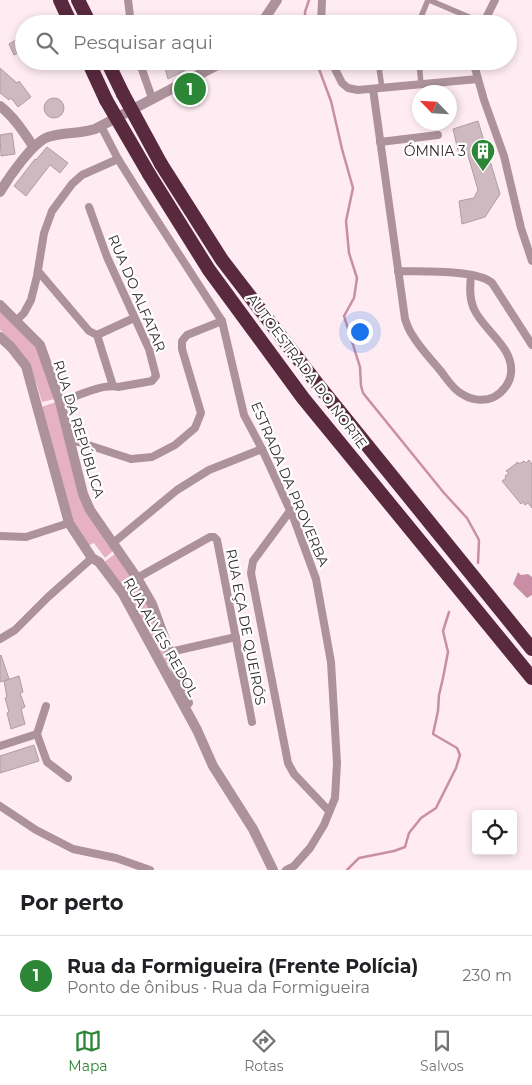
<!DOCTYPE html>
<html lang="pt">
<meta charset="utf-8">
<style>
body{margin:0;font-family:Montserrat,sans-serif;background:#f2f2f2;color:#202124}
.controls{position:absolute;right:15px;bottom:15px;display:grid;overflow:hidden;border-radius:5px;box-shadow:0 2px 8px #0003}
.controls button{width:45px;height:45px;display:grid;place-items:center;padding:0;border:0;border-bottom:1px solid #e0e0e0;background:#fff;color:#202124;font:25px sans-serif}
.compass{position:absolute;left:412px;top:85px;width:45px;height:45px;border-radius:50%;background:#fff;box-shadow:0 2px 8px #0003;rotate:295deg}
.you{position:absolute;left:359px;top:331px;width:18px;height:18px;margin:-12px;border:4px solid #fff;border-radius:50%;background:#1a73e8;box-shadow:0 0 0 8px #1a73e833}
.badge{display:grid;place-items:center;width:32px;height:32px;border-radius:50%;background:#2b8636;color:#fff;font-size:16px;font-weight:700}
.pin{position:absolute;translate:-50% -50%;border:2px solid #fff;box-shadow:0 1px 5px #0006}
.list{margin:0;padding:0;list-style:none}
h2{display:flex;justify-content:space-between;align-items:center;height:65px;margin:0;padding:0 20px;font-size:21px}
h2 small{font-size:16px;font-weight:400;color:#757577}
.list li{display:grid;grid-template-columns:32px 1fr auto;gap:15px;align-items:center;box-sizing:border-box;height:80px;padding:0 20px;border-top:1px solid #e0e0e0}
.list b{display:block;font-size:19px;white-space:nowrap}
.list p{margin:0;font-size:16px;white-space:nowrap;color:#757577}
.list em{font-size:16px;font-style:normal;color:#757577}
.icon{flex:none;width:28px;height:28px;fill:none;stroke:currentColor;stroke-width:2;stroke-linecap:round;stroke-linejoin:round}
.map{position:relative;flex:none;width:532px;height:870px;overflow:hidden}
.search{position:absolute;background:#fff;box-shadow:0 2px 8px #0003;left:15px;right:15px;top:15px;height:55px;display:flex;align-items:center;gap:12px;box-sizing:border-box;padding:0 18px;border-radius:28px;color:#757577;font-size:19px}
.sheet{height:145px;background:#fff}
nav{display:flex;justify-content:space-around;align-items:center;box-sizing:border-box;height:70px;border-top:1px solid #e0e0e0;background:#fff;font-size:14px;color:#757577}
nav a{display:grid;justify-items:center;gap:2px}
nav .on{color:#2b8636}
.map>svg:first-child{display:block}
.green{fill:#e7b1c4}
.water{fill:#c98ea4}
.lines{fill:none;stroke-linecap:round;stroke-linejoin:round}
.stream{stroke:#c98ea4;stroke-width:2.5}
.building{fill:#cdb9bf;stroke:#b09ca3}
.pedestrian{stroke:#ad929b;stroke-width:5.5}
.minor{stroke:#ad929b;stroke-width:8}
.tertiary{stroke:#ad929b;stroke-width:10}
.motorway{stroke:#59293d;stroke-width:14}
.motorway-bridge{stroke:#59293d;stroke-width:14}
.labels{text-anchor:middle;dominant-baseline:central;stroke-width:4.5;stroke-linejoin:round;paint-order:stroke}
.poi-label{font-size:14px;fill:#342c2f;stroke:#fff;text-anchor:end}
.street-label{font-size:14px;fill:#342c2f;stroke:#fff}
</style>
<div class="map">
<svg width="532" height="870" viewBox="0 0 532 870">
<rect width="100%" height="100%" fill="#feecf2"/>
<g class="green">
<polygon points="1,311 37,349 55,399 42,402 36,382 33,381 5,335 0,330 0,312"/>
<polygon points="56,402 81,497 114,550 105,558 94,543 87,546 69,513 41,407"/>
<polygon points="116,553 151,608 171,663 165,665 103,563"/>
</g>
<polygon class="water" points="518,572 521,575 528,574 532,577 532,595 527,598 513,584"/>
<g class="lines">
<g class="stream">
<polyline points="305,24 305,12 309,0"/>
<polyline points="316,61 331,101 342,149 353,188 346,221 349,253 357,278 354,298 344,316 360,367 361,386 363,393 444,493 467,518 479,540 478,563"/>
<polyline points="347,870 359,858 394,851 405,847 409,833 421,818 436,808 456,768 460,755 457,748 433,734 438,711 439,695 443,678 448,652 443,631 449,612"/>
</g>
</g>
<g class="building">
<polygon points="21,37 24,43 24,50 14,55 9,44"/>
<polygon points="163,61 202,61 168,79"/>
<polygon points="0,68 17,83 19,81 31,97 18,107 11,98 9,100 0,93"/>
<circle cx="54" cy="108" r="10"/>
<polygon points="478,121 500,194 485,217 462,224 459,201 474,198 478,190 467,152 459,155 453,129"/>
<polygon points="12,133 15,154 1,156 0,135"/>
<polygon points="47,147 68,163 60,173 50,165 26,196 14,186 35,159 36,160"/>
<polygon points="529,460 532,464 532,508 528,503 525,505 523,502 521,504 502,481 506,478 505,476 509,473 506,471 518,462 519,464 524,461 526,463"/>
<polygon points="1,655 9,679 0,682 0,656"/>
<polygon points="19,676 23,692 20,693 25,707 21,709 25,724 11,729 7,713 9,712 5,698 7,697 4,681"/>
<polygon points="34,745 39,761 0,773 0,756"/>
</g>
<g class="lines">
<g class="pedestrian">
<polyline points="429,0 483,23"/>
<polyline points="321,20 364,18 366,24"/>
<polyline points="418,24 428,0"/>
<polyline points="378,61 382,88"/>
<polyline points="419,61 421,85"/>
</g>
<g class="minor">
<polyline points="128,0 131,24"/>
<polyline points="321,24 322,0"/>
<polyline points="483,24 495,0"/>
<polyline points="139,61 152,98"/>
<polyline points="331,61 342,83 348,88 358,90 478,79"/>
<polyline points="473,61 484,100 504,156 521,228 532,261"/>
<path d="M373 89 405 319C407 325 409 331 413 336 420 348 430 358 439 369 446 377 452 389 462 394 471 400 484 402 494 397 503 392 510 383 511 373 514 347 483 330 474 309 469 298 470 286 471 275"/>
<polyline points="101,126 118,159 145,202 222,321 244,415 262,449 294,519 316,579 331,662 337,763 335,798 324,825 310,848 294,866 286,870"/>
<polyline points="380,142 438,135"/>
<polyline points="38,271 89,331 97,335 113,386"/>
<path d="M398 271C418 272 477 269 492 283 492 283 496 289 496 289L532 345"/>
<polyline points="16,321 24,313 31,300 37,276 44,233 52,211 72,184 82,175 118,159"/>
<polyline points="97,335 134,318"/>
<path d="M60 402C75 397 103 383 118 387L152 381 156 376 149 349 107 257 89 207"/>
<polyline points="70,441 79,442 131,459 152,457 175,445 195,428 201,413 182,349 182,341 187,335 222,321"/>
<polyline points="290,511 253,561 251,573 288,763 294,774 329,811"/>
<polyline points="0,536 26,537 69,523"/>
<polyline points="113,543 177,490 209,470 262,449"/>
<polyline points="137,578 210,537 214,537 217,540 252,722"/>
<polyline points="0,639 15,630 48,597 92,558"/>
<polyline points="170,652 236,637"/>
<polyline points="37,734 46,706"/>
<polyline points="0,746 37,734 47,762 68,778"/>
<polyline points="0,806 36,830 73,849 116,858 150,870"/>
</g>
<g class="tertiary">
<polyline points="261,24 277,0"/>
<path d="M0 106C14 117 23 131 33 146"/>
<path d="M0 192C9 177 33 142 48 137 63 132 80 134 95 129L225 61"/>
<polyline points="0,305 40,345 60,402 83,494 90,510 137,578 152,604 188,703"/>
<polyline points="0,337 11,347 26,366 69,523 92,558 99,562 123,594 197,730 213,766 253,829 273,870"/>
</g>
<g class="motorway">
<polyline points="60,0 71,24"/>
<polyline points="78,0 90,24"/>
<polyline points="88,61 106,100"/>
<polyline points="107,61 123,94"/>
<polyline points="161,164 222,260 319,386 532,649"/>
<polyline points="149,174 209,270 303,398 532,678"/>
</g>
<g class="motorway-bridge">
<polyline points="123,94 161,164"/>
<polyline points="106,100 149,174"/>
</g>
</g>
<defs>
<symbol id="building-pin" viewBox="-11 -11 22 30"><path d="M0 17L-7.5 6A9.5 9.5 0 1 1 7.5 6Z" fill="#2b8636" stroke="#fff"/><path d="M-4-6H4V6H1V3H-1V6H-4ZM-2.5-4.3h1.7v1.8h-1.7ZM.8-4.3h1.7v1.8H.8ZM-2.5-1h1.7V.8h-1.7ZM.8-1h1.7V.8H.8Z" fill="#fff"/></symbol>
</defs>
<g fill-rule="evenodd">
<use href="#building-pin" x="469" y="137" width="28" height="38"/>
</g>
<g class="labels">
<g class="poi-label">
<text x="466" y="151">ÓMNIA 3</text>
</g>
<g class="street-label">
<text transform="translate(137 293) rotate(67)">RUA DO ALFATAR</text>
<text transform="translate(307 371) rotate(53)">AUTOESTRADA DO NORTE</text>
<text transform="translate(79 429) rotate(73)">RUA DA REPÚBLICA</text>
<text transform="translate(290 484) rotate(67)">ESTRADA DA PROVERBA</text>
<text transform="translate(246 627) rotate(79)">RUA EÇA DE QUEIRÓS</text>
<text transform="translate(161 637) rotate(60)">RUA ALVES REDOL</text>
</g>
</g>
</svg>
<div class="controls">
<button><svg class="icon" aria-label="locate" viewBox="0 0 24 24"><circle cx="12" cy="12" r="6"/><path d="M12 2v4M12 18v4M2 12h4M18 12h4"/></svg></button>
</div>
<svg class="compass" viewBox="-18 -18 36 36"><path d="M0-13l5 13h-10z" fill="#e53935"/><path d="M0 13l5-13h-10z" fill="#757577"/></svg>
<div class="you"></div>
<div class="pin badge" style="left:190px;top:89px">1</div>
<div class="search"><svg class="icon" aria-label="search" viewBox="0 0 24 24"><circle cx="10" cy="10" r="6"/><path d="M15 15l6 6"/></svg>Pesquisar aqui</div>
</div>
<section class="sheet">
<h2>Por perto<small></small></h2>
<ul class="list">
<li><span class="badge">1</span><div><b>Rua da Formigueira (Frente Polícia)</b><p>Ponto de ônibus · Rua da Formigueira</p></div><em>230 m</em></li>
</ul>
</section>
<nav>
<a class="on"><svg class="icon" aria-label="map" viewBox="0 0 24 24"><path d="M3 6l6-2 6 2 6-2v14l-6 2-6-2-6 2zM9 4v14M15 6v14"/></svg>Mapa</a>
<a><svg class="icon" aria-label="directions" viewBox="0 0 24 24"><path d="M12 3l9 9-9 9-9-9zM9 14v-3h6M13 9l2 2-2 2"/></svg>Rotas</a>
<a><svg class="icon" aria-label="saved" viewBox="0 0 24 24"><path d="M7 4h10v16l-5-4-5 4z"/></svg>Salvos</a>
</nav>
